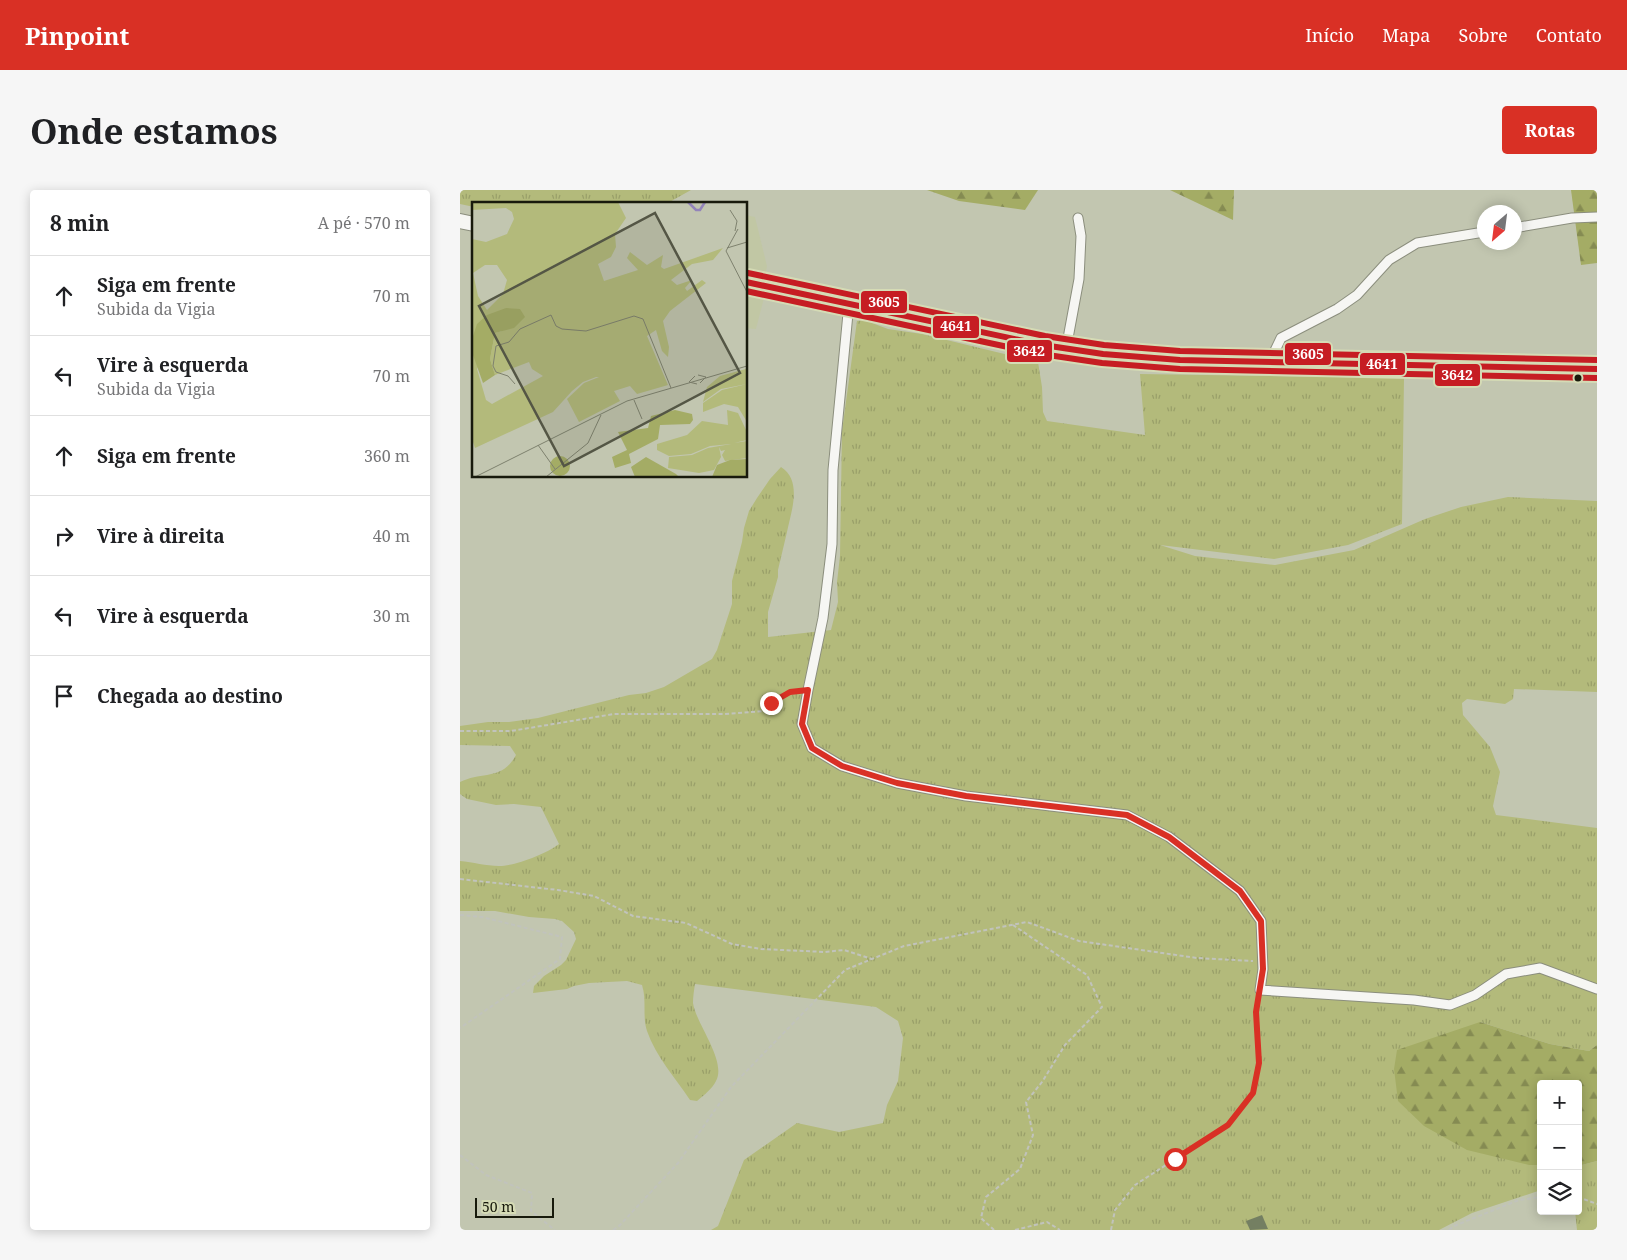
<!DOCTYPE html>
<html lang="pt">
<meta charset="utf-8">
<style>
body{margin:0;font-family:"Noto Serif",serif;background:#f6f6f6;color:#202124}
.controls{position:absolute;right:15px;bottom:15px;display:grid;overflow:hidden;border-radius:5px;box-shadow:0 2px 12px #0003}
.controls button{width:45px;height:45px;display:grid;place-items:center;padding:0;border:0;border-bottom:1px solid #e0e0e0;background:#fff;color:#202124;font:25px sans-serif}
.compass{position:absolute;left:1017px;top:15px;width:45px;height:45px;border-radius:50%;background:#fff;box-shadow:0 2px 12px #0003;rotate:208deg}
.scale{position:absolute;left:15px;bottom:12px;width:79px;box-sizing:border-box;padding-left:5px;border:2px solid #181a0c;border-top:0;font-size:14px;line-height:18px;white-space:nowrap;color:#181a0c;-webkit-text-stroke:4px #d5dbb5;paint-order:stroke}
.stop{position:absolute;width:15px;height:15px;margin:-11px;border:4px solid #d93025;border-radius:50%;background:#fff}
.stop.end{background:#d93025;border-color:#fff;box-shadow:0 1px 5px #0008}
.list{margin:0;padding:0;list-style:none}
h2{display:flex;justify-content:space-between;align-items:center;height:65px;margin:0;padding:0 20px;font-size:21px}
h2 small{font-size:16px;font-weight:400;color:#757577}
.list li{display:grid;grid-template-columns:32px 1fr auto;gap:15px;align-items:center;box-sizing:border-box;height:80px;padding:0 20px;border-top:1px solid #e0e0e0}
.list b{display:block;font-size:19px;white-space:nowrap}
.list p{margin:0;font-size:16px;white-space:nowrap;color:#757577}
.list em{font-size:16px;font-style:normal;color:#757577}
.icon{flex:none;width:28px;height:28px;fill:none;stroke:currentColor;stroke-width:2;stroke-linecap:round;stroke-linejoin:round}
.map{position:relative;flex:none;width:1137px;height:1040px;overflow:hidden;border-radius:5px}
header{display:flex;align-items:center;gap:30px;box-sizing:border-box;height:70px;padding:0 25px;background:#d93025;color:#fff}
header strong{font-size:24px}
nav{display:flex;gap:28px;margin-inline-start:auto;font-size:18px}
.intro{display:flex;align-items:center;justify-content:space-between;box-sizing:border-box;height:120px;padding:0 30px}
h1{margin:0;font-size:35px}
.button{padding:12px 22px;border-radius:5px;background:#d93025;color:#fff;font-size:18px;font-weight:700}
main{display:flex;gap:30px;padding:0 30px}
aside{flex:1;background:#fff;border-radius:5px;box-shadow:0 2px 12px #0003}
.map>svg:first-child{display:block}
.built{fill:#c1c7a4}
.grass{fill:url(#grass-tufts)}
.forest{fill:url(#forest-firs)}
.building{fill:#747f62}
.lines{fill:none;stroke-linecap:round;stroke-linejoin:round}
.minor-casing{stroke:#8b8e7d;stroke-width:11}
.primary-casing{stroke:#8b8e7d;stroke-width:16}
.path{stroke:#c1c3bc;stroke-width:2;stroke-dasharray:4 2.5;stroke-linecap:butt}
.minor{stroke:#f6f6f3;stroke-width:9}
.primary{stroke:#f6f6f3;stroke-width:14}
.bus-1-casing{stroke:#d5dbb5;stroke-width:10}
.bus-2-casing{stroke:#d5dbb5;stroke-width:10}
.bus-3-casing{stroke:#d5dbb5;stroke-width:10}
.bus-1{stroke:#c61d23;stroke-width:6}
.bus-2{stroke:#c61d23;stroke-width:6}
.bus-3{stroke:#c61d23;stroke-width:6}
.route{stroke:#d93025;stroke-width:6}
.bus-dot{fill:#181a0c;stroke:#d5dbb5;stroke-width:2}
.inset-river{fill:none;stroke:#9384ba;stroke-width:2.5}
.inset-road{fill:none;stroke:#7e816e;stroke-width:1}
.view{fill:#545645;fill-opacity:0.15;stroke:#545645;stroke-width:2.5}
.inset-edge{fill:none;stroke:#181a0c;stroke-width:2.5}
.line-badge{stroke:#d5dbb5;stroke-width:2}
.badge-label{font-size:14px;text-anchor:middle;font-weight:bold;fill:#fff}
</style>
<header>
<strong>Pinpoint</strong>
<nav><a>Início</a><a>Mapa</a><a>Sobre</a><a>Contato</a></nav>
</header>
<div class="intro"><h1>Onde estamos</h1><a class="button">Rotas</a></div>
<main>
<aside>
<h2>8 min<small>A pé · 570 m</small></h2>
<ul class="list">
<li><svg class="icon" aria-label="ahead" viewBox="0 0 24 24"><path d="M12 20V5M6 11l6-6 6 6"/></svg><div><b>Siga em frente</b><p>Subida da Vigia</p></div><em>70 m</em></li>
<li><svg class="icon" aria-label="left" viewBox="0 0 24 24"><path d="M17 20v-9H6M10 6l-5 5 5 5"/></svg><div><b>Vire à esquerda</b><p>Subida da Vigia</p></div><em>70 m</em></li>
<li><svg class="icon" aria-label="ahead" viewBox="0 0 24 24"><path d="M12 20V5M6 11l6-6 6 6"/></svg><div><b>Siga em frente</b></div><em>360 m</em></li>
<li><svg class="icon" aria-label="right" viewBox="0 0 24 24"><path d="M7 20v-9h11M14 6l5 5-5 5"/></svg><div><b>Vire à direita</b></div><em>40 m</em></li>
<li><svg class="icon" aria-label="left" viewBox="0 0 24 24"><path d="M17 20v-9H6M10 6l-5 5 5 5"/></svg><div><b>Vire à esquerda</b></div><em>30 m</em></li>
<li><svg class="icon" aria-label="arrive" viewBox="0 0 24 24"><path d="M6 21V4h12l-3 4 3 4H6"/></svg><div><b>Chegada ao destino</b></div></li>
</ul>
</aside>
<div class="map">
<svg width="1137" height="1040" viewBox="0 0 1137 1040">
<defs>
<pattern id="grass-tufts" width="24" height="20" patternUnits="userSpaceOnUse" patternTransform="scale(1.25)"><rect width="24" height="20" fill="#b3ba7b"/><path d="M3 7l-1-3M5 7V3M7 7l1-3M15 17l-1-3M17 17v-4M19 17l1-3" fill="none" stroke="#999f69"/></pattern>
<pattern id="forest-firs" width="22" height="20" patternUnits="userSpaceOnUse" patternTransform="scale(1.25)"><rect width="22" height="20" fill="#a4ac65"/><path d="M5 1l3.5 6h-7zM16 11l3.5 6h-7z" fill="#858b52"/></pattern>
</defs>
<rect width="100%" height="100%" fill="#c2c6b0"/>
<g class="built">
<polygon points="286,25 295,27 307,76 305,87 286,83"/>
<polygon points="286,104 304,108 296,139 286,138"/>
</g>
<g class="grass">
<polygon points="0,0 231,0 206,14 14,14 14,17 0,14"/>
<path d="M404 130 428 139 462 144 578 172 582 197 583 222 587 231 685 245 680 184 944 188 942 334 888 355 814 369 700 355 735 366 815 375 894 360 965 329 1001 317 1048 307 1137 311V502L1054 499 1053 509 1045 514 1007 509 1002 513 1003 525 1030 557 1040 582 1033 616 1036 625 1137 638V855L1129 861 1090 854 1020 832 1069 975H1081V1000L1012 1023 979 1040H251L258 1036 284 970 337 933 379 942 423 933 427 915 438 891 443 848 438 831 416 817 235 794C234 800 233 807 233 813 236 834 267 871 256 891 252 899 244 905 237 911L230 910C215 887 196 867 187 841 182 826 187 810 182 795L167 791 129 793 114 796 107 799 73 803 74 796 84 786 101 775 106 770 116 749 114 742 102 731 95 729 69 727 35 721H0V671C13 672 26 676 39 676 55 676 86 664 99 654L81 617 54 614 36 615 7 609 0 604V592C22 581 42 591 56 565L50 556 0 555V536L28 532H49L78 528 169 505 186 503 204 497 252 469 257 460 272 414V391L282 352 284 338 289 321 297 308 310 289 321 277C343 291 331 322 327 342 324 355 321 367 318 380V387L308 422V447L371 440 378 412 377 392 380 366 382 241 397 131Z"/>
<polygon points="1137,971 1137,1040 1117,1040 1115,1021 1118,1021 1118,976"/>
</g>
<g class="forest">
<polygon points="467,0 578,0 565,20 499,11"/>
<polygon points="710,0 774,0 773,30"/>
<polygon points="1111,0 1137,0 1137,73 1121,75"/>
<polygon points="1020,832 1090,854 1129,861 1137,855 1137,971 1118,976 1118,894 1081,894 1081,975 1069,975 1007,960 964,936 938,911 934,879 937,860"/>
</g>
<polygon class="building" points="802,1025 808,1039 790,1040 786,1031"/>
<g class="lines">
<defs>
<g id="minor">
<polyline points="1054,38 1112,28 1137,27"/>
<polyline points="389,113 373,280 372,354 363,428 348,500 342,534 352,558 382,576 437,593 506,606 667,625 709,647 780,701 801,731 803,779 800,800 954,810 990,815 1015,805 1046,784 1080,778 1137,799"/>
<polyline points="606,159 619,89 621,46 618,28"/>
<polyline points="810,171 821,148 877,119 897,105 929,70 957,53 1024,42"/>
</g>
<g id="primary">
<polyline points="0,31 14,34"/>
<polyline points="286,92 583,155 643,164 720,170 1137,179"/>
</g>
</defs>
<use href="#minor" class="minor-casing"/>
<use href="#primary" class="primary-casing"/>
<g class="path">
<path d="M0 541H51L154 524H265L304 521C313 511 324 503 338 501"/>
<polyline points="0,689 98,700 134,706 173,726 226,733 272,754 301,759 365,762 384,760 412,769"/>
<polyline points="0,725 22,727 102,747 100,769 0,838"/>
<polyline points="0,965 26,985 72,1003 71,1021 95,1040"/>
<polyline points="1118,1007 1137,1014"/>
<polyline points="153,1040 159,1036 218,973 271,897 385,780 444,756 567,732 619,751 737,768 793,771"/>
<polyline points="534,1040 521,1028 526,1007 560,979 573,945 566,912 582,892 605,855 642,817 627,785 553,735"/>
<polyline points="555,1040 587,1032 600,1040"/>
<polyline points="651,1040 655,1020 675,995 768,935 793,903 799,873 796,822 798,810"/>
<polyline points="989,1040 994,1036 1059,1010 1081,1007"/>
</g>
<use href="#minor" class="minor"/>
<use href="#primary" class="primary"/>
<defs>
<polyline id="bus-1" points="286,92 583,155 643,164 720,170 1137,179"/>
<polyline id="bus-2" points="286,101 581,164 642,173 720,179 1137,188"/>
<polyline id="bus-3" points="288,83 585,146 644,155 720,161 1137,170"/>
</defs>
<use href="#bus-1" class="bus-1-casing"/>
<use href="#bus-2" class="bus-2-casing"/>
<use href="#bus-3" class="bus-3-casing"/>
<use href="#bus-1" class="bus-1"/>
<use href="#bus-2" class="bus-2"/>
<use href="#bus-3" class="bus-3"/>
</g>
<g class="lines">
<polyline class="route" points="311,513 330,502 348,500 342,534 352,558 382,576 437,593 506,606 667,625 709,647 780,701 801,731 803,779 796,822 799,873 793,903 768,935 715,969"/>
</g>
<circle class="bus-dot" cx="1118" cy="188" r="4.5"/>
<g transform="translate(12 12)">
<rect width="275" height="275" fill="#c2c6b0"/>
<path d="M0 0H146L154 16 143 32 144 45 139 55 126 62 132 79 166 68 155 56 158 50 175 63 191 53 189 65 192 67 251 46 241 58 220 62 199 78 205 83 220 78 213 86 215 89 230 78 234 81 198 109 191 119 197 145 196 155 190 149 184 128 175 134 196 183 165 192 158 184 142 189 148 199 107 220 95 197 112 181 127 175H124L111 180 100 189 81 210 3 246 0 237V37L14 40 35 32 42 17 40 10 34 6 0 8ZM13 63H25L35 78 31 92 15 108 6 94 1 71ZM34 106 30 129 23 131 18 157 23 173 57 160 60 167 71 174 20 202 14 198 5 167ZM274 167 275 170V220L266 205 252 202 231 210V201L250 188 275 182 249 187 231 200 235 185 248 174ZM255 208 266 211 275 230V238L262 241 275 239V256L253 259 250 253 253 248 249 249 247 245 249 255 242 268 227 271 196 266 197 255 220 253 236 246 259 242 238 244 219 252 197 254 185 248V242L215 233 230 219 256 223Z" fill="#b3ba7b" fill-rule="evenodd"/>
<path d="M34 106 48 107 53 115 42 126 23 131 18 157 23 173 11 181 1 153V134L5 122 15 113ZM203 208 220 212 221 218 218 222 188 223 186 237 157 252 159 261 143 266 140 255 155 248 146 230 176 226 179 214ZM78 264a10 10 0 1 1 20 0a10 10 0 1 1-20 0ZM174 255 204 272 207 275H163L159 265ZM275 257V275H240L245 263 258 258Z" fill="#a4ac65"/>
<path class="inset-river" d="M216 0 224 8H228L233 0"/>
<path class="inset-road" d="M258 8 265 19 263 29M266 27 254 49 275 90M255 46 275 40M226 173 234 175 228 181M223 174 217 180 225 182M43 182 36 174 24 170 21 164 24 144 37 140 48 127 79 113 84 124 90 127 114 129 162 114 171 117 199 186M162 198 170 217M66 243 83 267M3 275 155 199 275 164M74 275 116 241 129 213"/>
<path class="view" d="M183 11 268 171 92 264 7 104Z"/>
<rect width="275" height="275" class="inset-edge"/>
</g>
<g class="line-badge">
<rect x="400" y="100" width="48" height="24" rx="5" fill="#c61d23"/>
<rect x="472" y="125" width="48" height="24" rx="5" fill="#c61d23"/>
<rect x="546" y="149" width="47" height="24" rx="5" fill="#c61d23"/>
<rect x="824" y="152" width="48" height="24" rx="5" fill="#c61d23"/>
<rect x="899" y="162" width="47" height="24" rx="5" fill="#c61d23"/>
<rect x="974" y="173" width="47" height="24" rx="5" fill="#c61d23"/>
</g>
<g class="badge-label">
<text x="424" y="117">3605</text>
<text x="496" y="141">4641</text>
<text x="569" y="166">3642</text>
<text x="848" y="169">3605</text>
<text x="922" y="179">4641</text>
<text x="997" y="190">3642</text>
</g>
</svg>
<div class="controls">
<button>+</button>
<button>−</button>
<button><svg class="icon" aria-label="layers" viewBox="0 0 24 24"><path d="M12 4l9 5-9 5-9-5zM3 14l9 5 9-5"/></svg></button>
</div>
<svg class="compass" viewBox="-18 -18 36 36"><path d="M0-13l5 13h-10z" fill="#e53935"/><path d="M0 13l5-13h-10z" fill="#757577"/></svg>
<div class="scale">50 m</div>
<div class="stop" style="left:715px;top:969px"></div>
<div class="stop end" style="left:311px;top:513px"></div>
</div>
</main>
